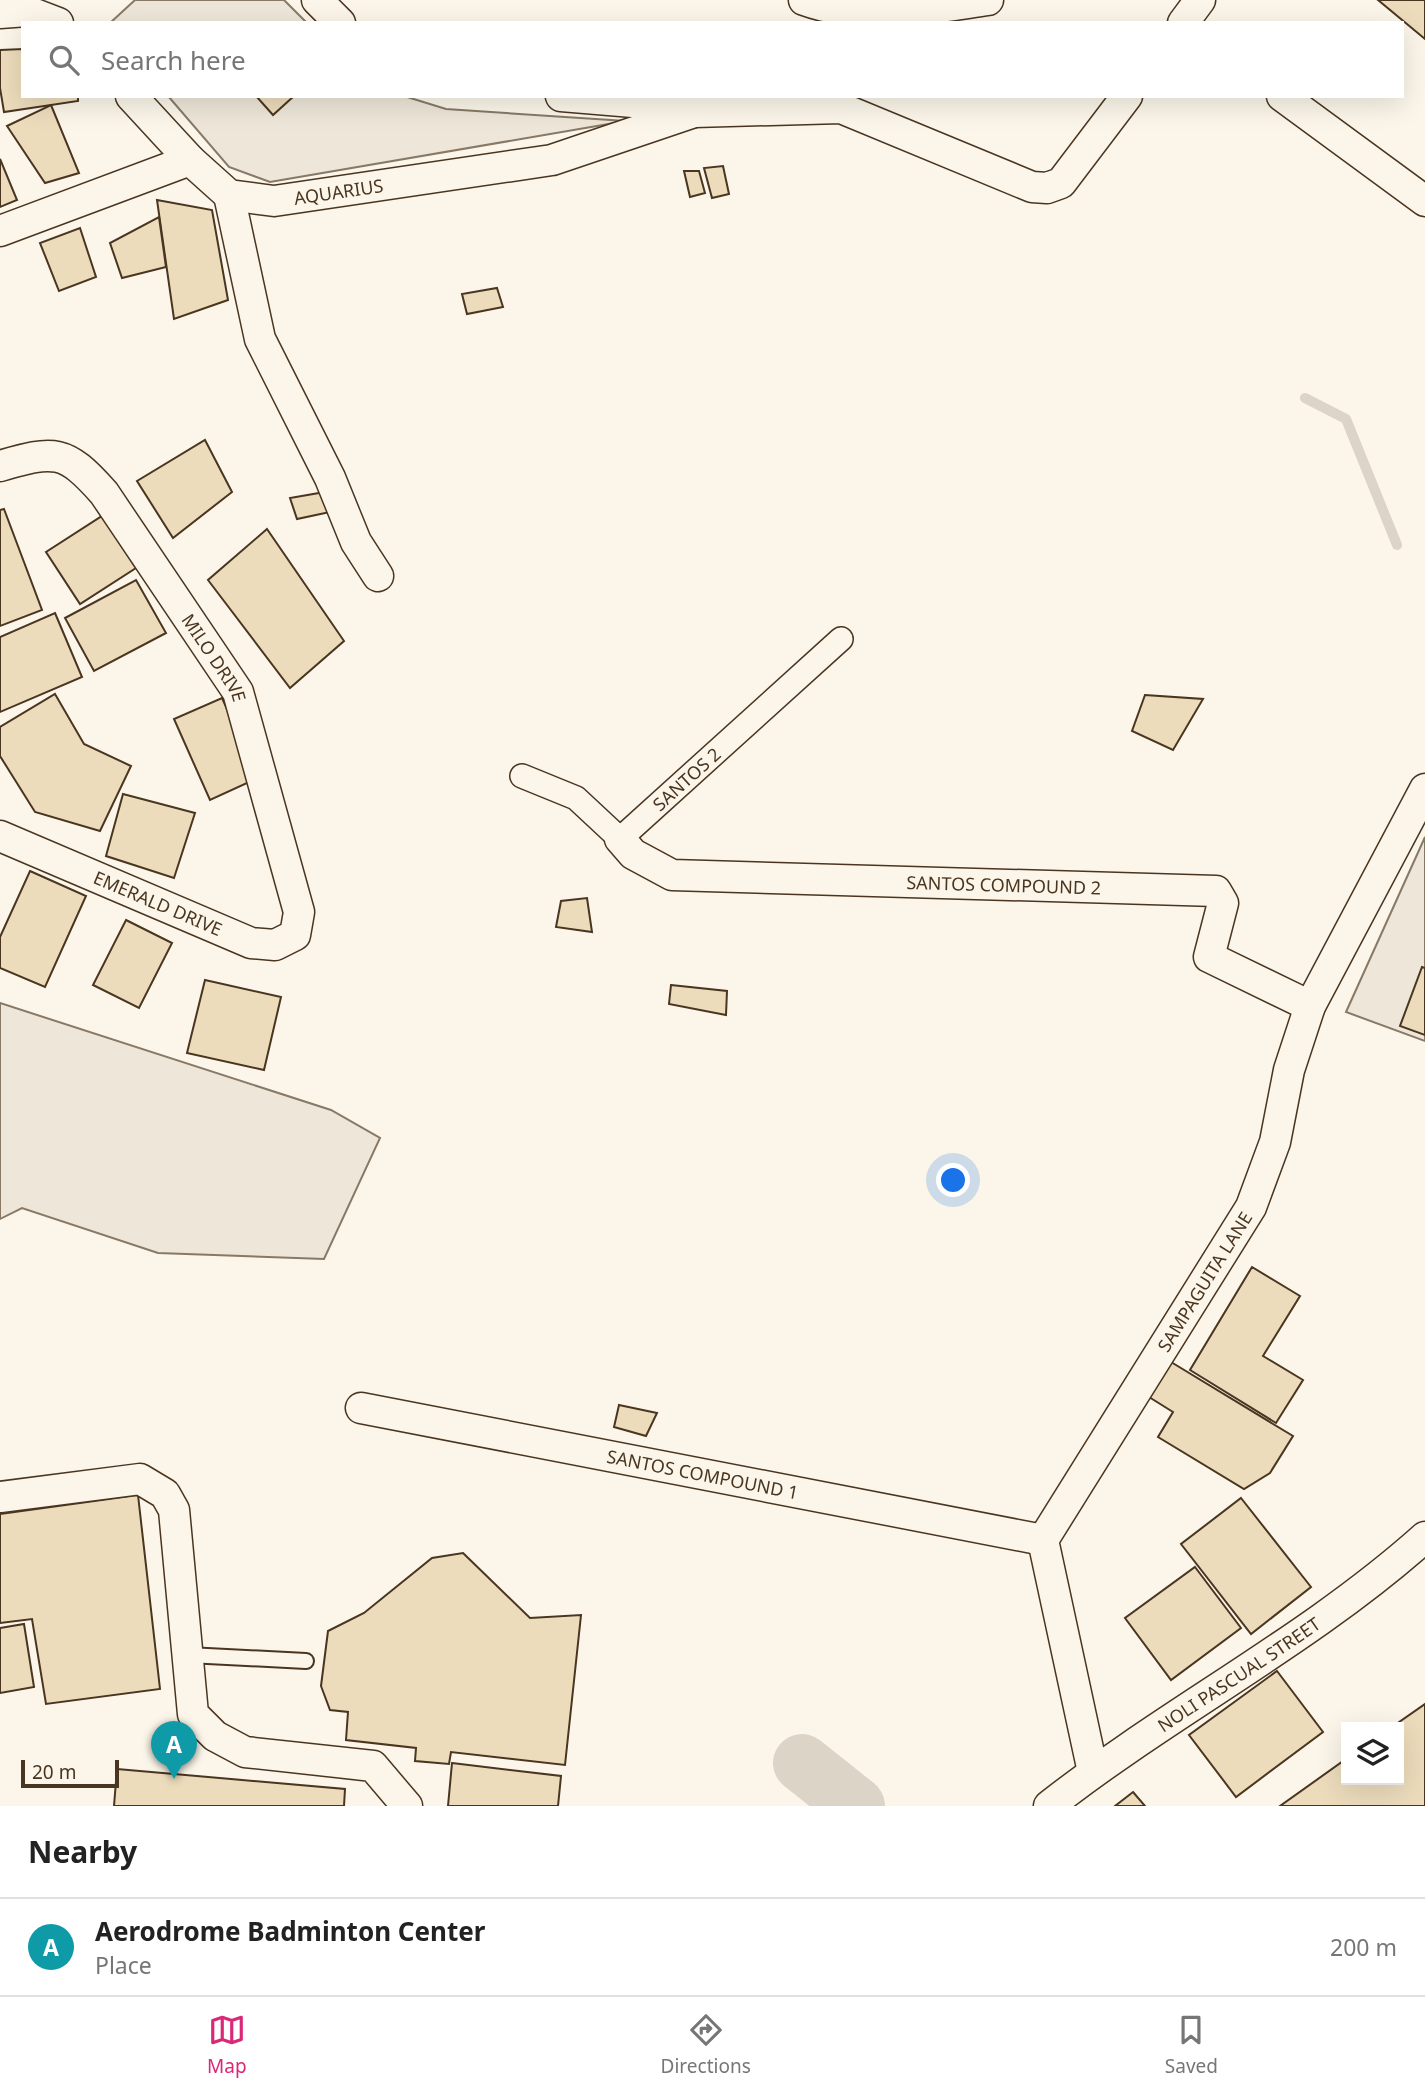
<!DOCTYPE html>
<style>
body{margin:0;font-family:"Noto Sans",sans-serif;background:#f6f6f6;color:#222}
.controls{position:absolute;right:21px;bottom:21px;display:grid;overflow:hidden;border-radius:0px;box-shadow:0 7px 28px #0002}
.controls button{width:63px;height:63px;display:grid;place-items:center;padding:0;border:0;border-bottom:2px solid #e0e0e0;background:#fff;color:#222;font:35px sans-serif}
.scale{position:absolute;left:21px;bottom:18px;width:98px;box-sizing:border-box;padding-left:7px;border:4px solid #4a3520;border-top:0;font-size:19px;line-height:24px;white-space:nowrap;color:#4a3520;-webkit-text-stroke:5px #fbf6e9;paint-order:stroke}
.you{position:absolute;left:954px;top:1181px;width:24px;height:24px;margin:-18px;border:5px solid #fff;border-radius:50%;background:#1a73e8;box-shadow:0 0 0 10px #1a73e833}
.badge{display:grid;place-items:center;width:46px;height:46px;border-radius:50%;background:#db2777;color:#fff;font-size:23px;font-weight:700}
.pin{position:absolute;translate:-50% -58px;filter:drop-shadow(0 2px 4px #0008)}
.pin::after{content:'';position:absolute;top:37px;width:24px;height:21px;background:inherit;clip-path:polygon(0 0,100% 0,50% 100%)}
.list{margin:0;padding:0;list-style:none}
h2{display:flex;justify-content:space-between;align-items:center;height:91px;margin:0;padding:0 28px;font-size:30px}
h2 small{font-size:23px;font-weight:400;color:#767676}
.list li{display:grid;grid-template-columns:46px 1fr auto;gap:21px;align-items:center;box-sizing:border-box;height:98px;padding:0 28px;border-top:2px solid #e0e0e0}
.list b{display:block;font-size:26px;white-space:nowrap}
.list p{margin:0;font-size:23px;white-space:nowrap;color:#767676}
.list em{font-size:23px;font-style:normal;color:#767676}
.icon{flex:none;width:38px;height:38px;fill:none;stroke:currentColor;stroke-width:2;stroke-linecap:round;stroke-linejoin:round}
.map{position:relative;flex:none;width:1425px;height:1806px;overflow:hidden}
.search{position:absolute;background:#fff;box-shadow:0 7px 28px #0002;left:21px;right:21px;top:21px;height:77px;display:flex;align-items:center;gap:18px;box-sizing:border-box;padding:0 24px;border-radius:0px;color:#767676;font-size:26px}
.sheet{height:189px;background:#fff}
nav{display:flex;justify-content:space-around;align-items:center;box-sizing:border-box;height:98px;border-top:2px solid #e0e0e0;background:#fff;font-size:19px;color:#767676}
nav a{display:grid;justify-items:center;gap:4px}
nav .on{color:#db2777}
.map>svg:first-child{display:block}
.green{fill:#ede6d9;stroke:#887966;stroke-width:2}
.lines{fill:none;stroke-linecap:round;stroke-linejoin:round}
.stream{stroke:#dcd4c6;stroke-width:10}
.river{stroke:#dcd4c6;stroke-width:58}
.building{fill:#ecdcbc;stroke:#4a3520;stroke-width:2}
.service-casing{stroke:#4a3520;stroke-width:18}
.pedestrian-casing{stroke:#4a3520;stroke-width:26}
.minor-casing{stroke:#4a3520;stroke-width:33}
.service{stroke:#fbf6e9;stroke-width:14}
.pedestrian{stroke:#fbf6e9;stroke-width:23}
.minor{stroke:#fbf6e9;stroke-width:30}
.labels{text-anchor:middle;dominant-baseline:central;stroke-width:5;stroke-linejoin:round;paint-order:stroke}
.street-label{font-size:18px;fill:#4a3520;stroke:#fbf6e9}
</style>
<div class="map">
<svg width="1425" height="1806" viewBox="0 0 1425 1806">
<rect width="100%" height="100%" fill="#fbf6e9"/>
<g class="green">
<polygon points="135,0 284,0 307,23 110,23"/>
<polygon points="168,96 404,96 446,109 626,121 270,182 229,167"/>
<polygon points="1425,837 1425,1041 1346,1012"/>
<polygon points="0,1003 331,1110 380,1138 324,1259 158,1253 22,1208 0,1219"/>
</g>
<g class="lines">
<polyline class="stream" points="1305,398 1346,419 1397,545"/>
<polyline class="river" points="802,1763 856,1806"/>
</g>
<g class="building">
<polygon points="1378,0 1425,0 1425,39"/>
<polygon points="23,49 23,96 78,96 78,101 4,112 0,88 0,50"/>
<polygon points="256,96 294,96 273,115"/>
<polygon points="51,105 79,173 45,183 7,126"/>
<polygon points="0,159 17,200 0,207"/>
<polygon points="723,166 729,194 712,198 704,168"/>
<polygon points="684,171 699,171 705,193 690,197"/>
<polygon points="157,200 212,210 228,300 174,319"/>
<polygon points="159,217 166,267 122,278 110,243"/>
<polygon points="80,228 96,277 59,291 40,243"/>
<polygon points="497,288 503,307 467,314 462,294"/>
<polygon points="205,440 232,492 173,538 137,481"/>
<polygon points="325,492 330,512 297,519 290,498"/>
<polygon points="4,509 42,610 0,626 0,510"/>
<polygon points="102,516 136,568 80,604 46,552"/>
<polygon points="267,529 344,641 290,688 208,580"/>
<polygon points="136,580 166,633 94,671 65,618"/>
<polygon points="55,613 82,677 0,712 0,637"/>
<polygon points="55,694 84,744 131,766 100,831 35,812 0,756 0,727"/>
<polygon points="1145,695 1203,699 1173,750 1132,731"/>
<polygon points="222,698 258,778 210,800 174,719"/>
<polygon points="123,794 195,813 174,878 106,856"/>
<polygon points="30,871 86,896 45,987 0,968 0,937"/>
<polygon points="587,898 592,932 556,927 561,901"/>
<polygon points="126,920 172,943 139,1008 93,985"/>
<polygon points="1422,967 1425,968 1425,1035 1400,1026"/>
<polygon points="205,980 281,997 264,1070 187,1053"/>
<polygon points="671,985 727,991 726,1015 669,1004"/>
<polygon points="1252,1267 1300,1296 1263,1356 1303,1380 1276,1423 1190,1370"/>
<polygon points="1171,1362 1293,1436 1270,1473 1244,1489 1158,1437 1173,1412 1149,1397"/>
<polygon points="619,1405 657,1413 646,1436 614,1427"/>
<polygon points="138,1495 160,1689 46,1704 32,1619 0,1623 0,1514"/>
<polygon points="1241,1498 1311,1587 1251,1634 1181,1544"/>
<polygon points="463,1553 530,1618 581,1615 565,1765 451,1752 449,1764 415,1761 416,1748 346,1740 348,1712 330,1710 321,1686 328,1631 364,1613 432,1558"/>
<polygon points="1195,1567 1241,1628 1171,1680 1125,1618"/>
<polygon points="24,1624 34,1687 0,1693 0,1628"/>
<polygon points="1277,1671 1323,1732 1236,1797 1189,1735"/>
<polygon points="1425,1704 1425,1806 1280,1806 1346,1759 1346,1780 1399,1780 1399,1727 1392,1727"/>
<polygon points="452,1763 561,1776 558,1806 448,1806"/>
<polygon points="117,1769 345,1789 344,1806 114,1806"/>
<polygon points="1133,1792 1145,1806 1115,1806"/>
</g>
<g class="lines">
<defs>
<polyline id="service" points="188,1655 306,1661"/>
<g id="pedestrian">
<path id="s1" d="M522 776 576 798 620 839 841 639"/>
</g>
<g id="minor">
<polyline points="317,0 340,23"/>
<path d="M804 0C865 22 926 9 988 0"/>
<polyline points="0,13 27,11 58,23"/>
<polyline points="1183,23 1200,0"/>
<path id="s2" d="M131 96 190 160 229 195 274 201 552 160 691 113"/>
<polyline points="561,96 633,102 694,112 841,108 1032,187 1047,188 1061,183 1127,96"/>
<polyline points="1282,96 1425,201"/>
<polyline points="229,195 260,339 330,478 356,542 378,576"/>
<polyline points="0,231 190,160"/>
<path id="s3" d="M0 466C55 450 65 449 104 493L238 692 299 912 295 935 275 945 251 943 0 836"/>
<path id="s4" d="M620 839 633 854 672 875 1216 891 1223 903 1209 957 1310 1006"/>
<path id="s5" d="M361 1408 1043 1540"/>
<polyline points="0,1497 140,1479 165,1494 174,1510 193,1714 215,1736 245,1752 373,1766 407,1806"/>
<path id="s6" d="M1093 1772 1043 1540 1251 1207 1275 1142 1289 1070 1310 1006 1425 789"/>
<path id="s7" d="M1049 1806C1170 1711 1310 1640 1425 1537"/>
</g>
</defs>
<use href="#service" class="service-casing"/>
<use href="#pedestrian" class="pedestrian-casing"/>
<use href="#minor" class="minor-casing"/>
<use href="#service" class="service"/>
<use href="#pedestrian" class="pedestrian"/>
<use href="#minor" class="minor"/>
</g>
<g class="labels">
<g class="street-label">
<text stroke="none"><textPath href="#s2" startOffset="250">AQUARIUS</textPath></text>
<text stroke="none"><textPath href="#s3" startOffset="317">MILO DRIVE</textPath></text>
<text stroke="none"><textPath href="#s1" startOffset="208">SANTOS 2</textPath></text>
<text stroke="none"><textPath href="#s4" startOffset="396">SANTOS COMPOUND 2</textPath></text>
<text transform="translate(158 903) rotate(23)">EMERALD DRIVE</text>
<text stroke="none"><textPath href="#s6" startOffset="542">SAMPAGUITA LANE</textPath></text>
<text stroke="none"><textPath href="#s5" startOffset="348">SANTOS COMPOUND 1</textPath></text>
<text stroke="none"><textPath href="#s7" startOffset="231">NOLI PASCUAL STREET</textPath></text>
</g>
</g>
</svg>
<div class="controls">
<button><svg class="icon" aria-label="layers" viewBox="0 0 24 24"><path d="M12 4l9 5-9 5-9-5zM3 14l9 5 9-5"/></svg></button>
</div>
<div class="scale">20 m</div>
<div class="you"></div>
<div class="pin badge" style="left:174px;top:1779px;background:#0f9aa8">A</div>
<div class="search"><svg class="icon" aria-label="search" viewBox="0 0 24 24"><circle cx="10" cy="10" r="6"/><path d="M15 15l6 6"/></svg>Search here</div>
</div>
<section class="sheet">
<h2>Nearby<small></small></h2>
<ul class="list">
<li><span class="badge" style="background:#0f9aa8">A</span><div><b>Aerodrome Badminton Center</b><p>Place</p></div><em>200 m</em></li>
</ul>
</section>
<nav>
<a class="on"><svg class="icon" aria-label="map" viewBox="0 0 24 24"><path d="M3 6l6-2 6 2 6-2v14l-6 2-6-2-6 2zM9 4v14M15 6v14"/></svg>Map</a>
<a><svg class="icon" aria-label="directions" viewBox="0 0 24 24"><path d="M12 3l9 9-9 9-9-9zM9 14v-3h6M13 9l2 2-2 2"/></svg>Directions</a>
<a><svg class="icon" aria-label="saved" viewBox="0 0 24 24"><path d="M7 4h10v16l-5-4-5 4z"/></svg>Saved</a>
</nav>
